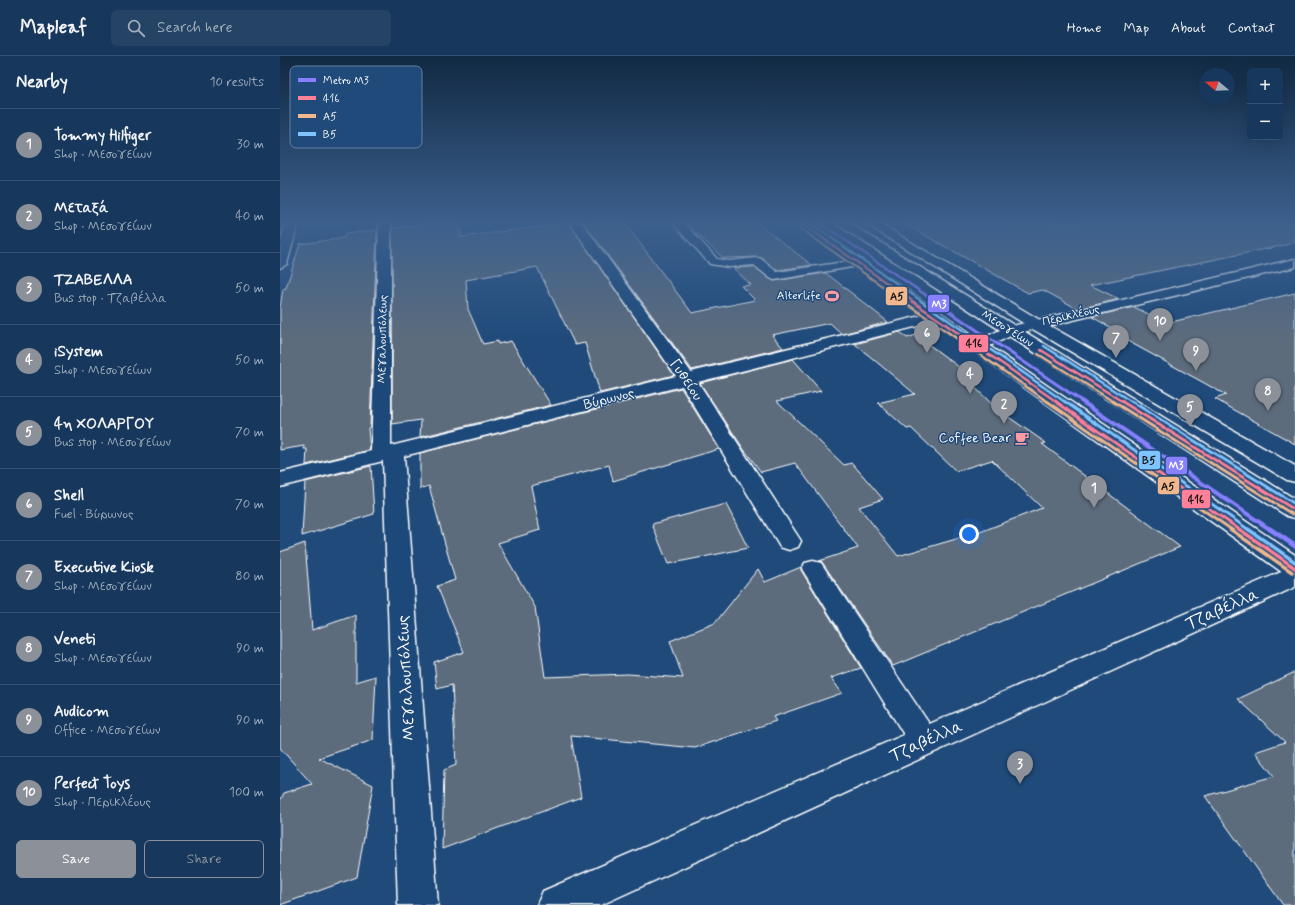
<!DOCTYPE html>
<meta charset="utf-8">
<style>
body{margin:0;font-family:Mynerve,sans-serif;background:#244365;color:#f1f3f6}
.controls{position:absolute;right:12px;top:12px;display:grid;overflow:hidden;border-radius:6px;box-shadow:0 4px 16px #0002}
.controls button{width:36px;height:36px;display:grid;place-items:center;padding:0;border:0;border-bottom:1px solid #365272;background:#17385c;color:#f1f3f6;font:20px sans-serif}
.compass{position:absolute;left:919px;top:12px;width:36px;height:36px;border-radius:50%;background:#17385c;box-shadow:0 4px 16px #0002;rotate:289deg}
.you{position:absolute;left:689px;top:478px;width:14px;height:14px;margin:-10px;border:3px solid #fff;border-radius:50%;background:#1a73e8;box-shadow:0 0 0 6px #1a73e833}
.badge{display:grid;place-items:center;width:26px;height:26px;border-radius:50%;background:#8c9099;color:#fff;font-size:13px;font-weight:700}
.pin{position:absolute;translate:-50% -33px;filter:drop-shadow(0 1px 2px #0008)}
.pin::after{content:'';position:absolute;top:21px;width:14px;height:12px;background:inherit;clip-path:polygon(0 0,100% 0,50% 100%)}
.list{margin:0;padding:0;list-style:none}
h2{display:flex;justify-content:space-between;align-items:center;height:52px;margin:0;padding:0 16px;font-size:17px}
h2 small{font-size:13px;font-weight:400;color:#9eacbb}
.list li{display:grid;grid-template-columns:26px 1fr auto;gap:12px;align-items:center;box-sizing:border-box;height:72px;padding:0 16px;border-top:1px solid #365272}
.list b{display:block;font-size:15px;white-space:nowrap}
.list p{margin:0;font-size:13px;white-space:nowrap;color:#9eacbb}
.list em{font-size:13px;font-style:normal;color:#9eacbb}
.actions{display:flex;gap:8px;padding:12px 16px}
.actions a{flex:1;padding:9px 0;border:1px solid #8c9099;border-radius:6px;text-align:center;font-size:14px;color:#8c9099}
.actions .main{background:#8c9099;color:#fff}
.icon{flex:none;width:22px;height:22px;fill:none;stroke:currentColor;stroke-width:2;stroke-linecap:round;stroke-linejoin:round}
.map{position:relative;flex:none;width:1015px;height:849px;overflow:hidden}
header{display:flex;align-items:center;gap:24px;box-sizing:border-box;height:56px;padding:0 20px;background:#17385c;border-bottom:1px solid #365272}
header strong{font-size:19px}
nav{display:flex;gap:22px;margin-inline-start:auto;font-size:14px}
.search{width:280px;height:36px;background:#244365;display:flex;align-items:center;gap:10px;box-sizing:border-box;padding:0 14px;border-radius:6px;color:#9eacbb;font-size:15px}
main{display:flex}
aside{flex:1;background:#17385c}
.map>svg:first-child{display:block}
.building{fill:#5d6c7d;stroke:#fff}
.lines{fill:none;stroke-linecap:round;stroke-linejoin:round}
.service-casing{stroke:#fff;stroke-width:3}
.minor-casing{stroke:#fff;stroke-width:3}
.tertiary-casing{stroke:#fff;stroke-width:3}
.primary-casing{stroke:#fff;stroke-width:3}
.service{fill:#1f4a7a;fill-rule:evenodd}
.minor{fill:#1f4a7a;fill-rule:evenodd}
.tertiary{fill:#1f4a7a;fill-rule:evenodd}
.primary{fill:#1f4a7a;fill-rule:evenodd}
.bus-1-far3-casing{stroke:#1f4a7a;stroke-width:4}
.bus-1-far2-casing{stroke:#1f4a7a;stroke-width:5}
.bus-1-far1-casing{stroke:#1f4a7a;stroke-width:6}
.bus-1-casing{stroke:#1f4a7a;stroke-width:6}
.bus-2-far3-casing{stroke:#1f4a7a;stroke-width:4}
.bus-2-far2-casing{stroke:#1f4a7a;stroke-width:5}
.bus-2-far1-casing{stroke:#1f4a7a;stroke-width:6}
.bus-2-casing{stroke:#1f4a7a;stroke-width:6}
.bus-3-far3-casing{stroke:#1f4a7a;stroke-width:4}
.bus-3-far2-casing{stroke:#1f4a7a;stroke-width:5}
.bus-3-far1-casing{stroke:#1f4a7a;stroke-width:6}
.bus-3-casing{stroke:#1f4a7a;stroke-width:6}
.bus-1-far3{stroke:#ff8098;stroke-width:2}
.bus-1-far2{stroke:#ff8098;stroke-width:2.5}
.bus-1-far1{stroke:#ff8098;stroke-width:3}
.bus-1{stroke:#ff8098;stroke-width:3.5}
.bus-2-far3{stroke:#f1b78d;stroke-width:2}
.bus-2-far2{stroke:#f1b78d;stroke-width:2.5}
.bus-2-far1{stroke:#f1b78d;stroke-width:3}
.bus-2{stroke:#f1b78d;stroke-width:3.5}
.bus-3-far3{stroke:#80c4ff;stroke-width:2}
.bus-3-far2{stroke:#80c4ff;stroke-width:2.5}
.bus-3-far1{stroke:#80c4ff;stroke-width:3}
.bus-3{stroke:#80c4ff;stroke-width:3.5}
.metro-1-far3-casing{stroke:#1f4a7a;stroke-width:4.5}
.metro-1-far2-casing{stroke:#1f4a7a;stroke-width:5.5}
.metro-1-far1-casing{stroke:#1f4a7a;stroke-width:7}
.metro-1-casing{stroke:#1f4a7a;stroke-width:8}
.metro-1-far3{stroke:#8880ff;stroke-width:2.5}
.metro-1-far2{stroke:#8880ff;stroke-width:3}
.metro-1-far1{stroke:#8880ff;stroke-width:4}
.metro-1{stroke:#8880ff;stroke-width:5}
.labels{text-anchor:middle;dominant-baseline:central;stroke-width:3;stroke-linejoin:round;paint-order:stroke}
.far-poi-label{font-size:12px;fill:#fff;stroke:#1f4a7a;text-anchor:end}
.far-street-label{font-size:12px;fill:#fff;stroke:#1f4a7a}
.street-label{font-size:14px;fill:#fff;stroke:#1f4a7a}
.poi-label{font-size:14px;fill:#fff;stroke:#1f4a7a;text-anchor:end}
.near-street-label{font-size:17px;fill:#fff;stroke:#1f4a7a}
.key{fill:#1f4a7a;stroke:#6280a2;stroke-width:1}
.key-label{font-size:11px;fill:#fff}
.line-badge{stroke:#1f4a7a;stroke-width:1.5}
.badge-label{font-size:11px;text-anchor:middle;font-weight:bold;fill:#fff}
.pale-badge-label{font-size:11px;text-anchor:middle;font-weight:bold;fill:#111}
</style>
<header>
<strong>Mapleaf</strong>
<div class="search"><svg class="icon" aria-label="search" viewBox="0 0 24 24"><circle cx="10" cy="10" r="6"/><path d="M15 15l6 6"/></svg>Search here</div>
<nav><a>Home</a><a>Map</a><a>About</a><a>Contact</a></nav>
</header>
<main>
<aside>
<h2>Nearby<small>10 results</small></h2>
<ul class="list">
<li><span class="badge">1</span><div><b>Tommy Hilfiger</b><p>Shop · Μεσογείων</p></div><em>30 m</em></li>
<li><span class="badge">2</span><div><b>Μεταξά</b><p>Shop · Μεσογείων</p></div><em>40 m</em></li>
<li><span class="badge">3</span><div><b>ΤΖΑΒΕΛΛΑ</b><p>Bus stop · Τζαβέλλα</p></div><em>50 m</em></li>
<li><span class="badge">4</span><div><b>iSystem</b><p>Shop · Μεσογείων</p></div><em>50 m</em></li>
<li><span class="badge">5</span><div><b>4η ΧΟΛΑΡΓΟΥ</b><p>Bus stop · Μεσογείων</p></div><em>70 m</em></li>
<li><span class="badge">6</span><div><b>Shell</b><p>Fuel · Βύρωνος</p></div><em>70 m</em></li>
<li><span class="badge">7</span><div><b>Executive Kiosk</b><p>Shop · Μεσογείων</p></div><em>80 m</em></li>
<li><span class="badge">8</span><div><b>Veneti</b><p>Shop · Μεσογείων</p></div><em>90 m</em></li>
<li><span class="badge">9</span><div><b>Audicom</b><p>Office · Μεσογείων</p></div><em>90 m</em></li>
<li><span class="badge">10</span><div><b>Perfect Toys</b><p>Shop · Περικλέους</p></div><em>100 m</em></li>
</ul>
<div class="actions"><a class="main">Save</a><a>Share</a></div>
</aside>
<div class="map">
<svg width="1015" height="849" viewBox="0 0 1015 849">
<rect width="100%" height="100%" fill="#1f4a7a"/>
<filter id="ink" filterUnits="userSpaceOnUse"><feTurbulence type="fractalNoise" baseFrequency=".025" numOctaves="2"/><feDisplacementMap in="SourceGraphic" scale="8" xChannelSelector="R" yChannelSelector="G"/><feConvolveMatrix kernelMatrix="1 2 1 2 8 2 1 2 1" color-interpolation-filters="sRGB"/></filter>
<g filter="url(#ink)">
<g class="building">
<polygon points="155,167 178,167 179,175 181,174 181,181 289,167 394,319 320,337 305,287 295,289 257,211 186,224 188,253 203,288 218,285 218,288 231,285 271,349 140,381 141,364 112,368 112,172"/>
<polygon points="304,167 345,167 412,257 475,244 461,230 471,229 453,212 474,211 494,225 546,217 608,266 562,278 550,267 492,279 503,292 412,314"/>
<polygon points="406,167 477,167 532,209 497,214 482,202 477,201 443,202"/>
<polygon points="623,167 1015,167 1015,187 810,229 839,243 798,253 763,234 748,237"/>
<polygon points="97,174 90,371 88,372 90,394 26,409 27,393 24,393 24,390 0,394 0,252 3,233 6,232 20,188 64,182 65,178"/>
<polygon points="1015,237 1015,388 935,343 946,339 833,277 839,276 812,261 854,251 887,267"/>
<polygon points="620,276 627,282 636,279 687,317 681,318 717,353 766,387 762,388 900,491 613,610 542,506 539,505 578,492 515,407 481,416 463,392 420,327 513,303 541,335 497,345 564,409 572,407 603,443 579,451 618,500 700,476 762,452 712,404 676,415 631,372 627,373 598,347 635,338 575,288"/>
<polygon points="401,332 439,393 333,425 329,409 251,430 260,474 218,487 255,551 265,621 348,618 403,622 390,585 435,567 478,513 485,526 521,511 521,514 581,612 551,622 562,637 493,661 496,665 415,692 291,680 301,741 162,793 164,714 176,709 172,629 157,633 154,606 184,596 157,530 175,524 149,430 140,433 140,397"/>
<polygon points="91,410 94,458 22,480 25,426"/>
<polygon points="446,448 468,492 388,508 372,468"/>
<polygon points="25,487 32,574 76,559 76,626 96,620 93,684 39,702 93,729 77,821 0,849 0,745 4,737 32,728 0,692 0,496"/>
<polygon points="1015,616 1015,849 1003,849 925,740 994,720 975,696 1005,686 958,643"/>
</g>
<g class="lines">
<defs>
<g id="service">
<polygon points="393,167 404,167 437,203 449,205 477,202 481,203 497,216 578,204 584,207 578,210 494,224 490,222 474,209 449,211 430,208"/>
<polygon points="533,505 541,507 654,675 658,685 654,695 644,699 634,695 522,513 525,507"/>
</g>
<g id="minor">
<polygon points="6,167 18,167 7,208 0,212 0,187"/>
<polygon points="99,167 111,167 111,390 396,320 290,167 302,167 411,316 657,256 662,258 665,261 662,264 418,326 521,485 518,491 509,494 500,491 402,330 124,400 158,849 118,849 103,405 0,431 0,417 91,395"/>
<polygon points="585,167 599,167 763,266 1015,410 1015,426 1007,424 751,272"/>
</g>
<g id="tertiary">
<polygon points="1015,203 1015,211 735,278 699,295 693,293 691,290 693,287 724,272"/>
<polygon points="1015,510 1015,531 321,849 257,849 263,835"/>
</g>
<g id="primary">
<polygon points="515,167 529,167 1015,499 1015,522 1006,519"/>
<polygon points="555,167 569,167 1015,443 1015,462 1007,460"/>
</g>
</defs>
<use href="#service" class="service-casing"/>
<use href="#minor" class="minor-casing"/>
<use href="#tertiary" class="tertiary-casing"/>
<use href="#primary" class="primary-casing"/>
<use href="#service" class="service"/>
<use href="#minor" class="minor"/>
<use href="#tertiary" class="tertiary"/>
<use href="#primary" class="primary"/>
<defs>
<polyline id="bus-1-far3" points="521,167 634,246"/>
<g id="bus-1-far2">
<polyline points="632,245 777,346"/>
<polyline points="761,294 843,346"/>
</g>
<g id="bus-1-far1">
<polyline points="775,345 960,474"/>
<polyline points="841,345 1015,454"/>
</g>
<polyline id="bus-1" points="959,473 1015,512"/>
<polyline id="bus-2-far3" points="518,171 625,246"/>
<g id="bus-2-far2">
<polyline points="623,245 768,346"/>
<polyline points="758,298 834,346"/>
</g>
<g id="bus-2-far1">
<polyline points="767,345 952,474"/>
<polyline points="832,345 1012,458"/>
</g>
<polyline id="bus-2" points="950,473 1012,516"/>
<polyline id="bus-3-far3" points="530,167 643,246"/>
<g id="bus-3-far2">
<polyline points="641,245 785,346"/>
<polyline points="764,290 852,346"/>
</g>
<g id="bus-3-far1">
<polyline points="784,345 969,474"/>
<polyline points="851,345 1015,448"/>
</g>
<polyline id="bus-3" points="968,473 1015,506"/>
</defs>
<use href="#bus-1-far3" class="bus-1-far3-casing"/>
<use href="#bus-1-far2" class="bus-1-far2-casing"/>
<use href="#bus-1-far1" class="bus-1-far1-casing"/>
<use href="#bus-1" class="bus-1-casing"/>
<use href="#bus-2-far3" class="bus-2-far3-casing"/>
<use href="#bus-2-far2" class="bus-2-far2-casing"/>
<use href="#bus-2-far1" class="bus-2-far1-casing"/>
<use href="#bus-2" class="bus-2-casing"/>
<use href="#bus-3-far3" class="bus-3-far3-casing"/>
<use href="#bus-3-far2" class="bus-3-far2-casing"/>
<use href="#bus-3-far1" class="bus-3-far1-casing"/>
<use href="#bus-3" class="bus-3-casing"/>
<use href="#bus-1-far3" class="bus-1-far3"/>
<use href="#bus-1-far2" class="bus-1-far2"/>
<use href="#bus-1-far1" class="bus-1-far1"/>
<use href="#bus-1" class="bus-1"/>
<use href="#bus-2-far3" class="bus-2-far3"/>
<use href="#bus-2-far2" class="bus-2-far2"/>
<use href="#bus-2-far1" class="bus-2-far1"/>
<use href="#bus-2" class="bus-2"/>
<use href="#bus-3-far3" class="bus-3-far3"/>
<use href="#bus-3-far2" class="bus-3-far2"/>
<use href="#bus-3-far1" class="bus-3-far1"/>
<use href="#bus-3" class="bus-3"/>
<defs>
<polyline id="metro-1-far3" points="540,167 656,246"/>
<polyline id="metro-1-far2" points="654,245 803,346"/>
<polyline id="metro-1-far1" points="801,345 991,474"/>
<polyline id="metro-1" points="990,473 1015,490"/>
</defs>
<use href="#metro-1-far3" class="metro-1-far3-casing"/>
<use href="#metro-1-far2" class="metro-1-far2-casing"/>
<use href="#metro-1-far1" class="metro-1-far1-casing"/>
<use href="#metro-1" class="metro-1-casing"/>
<use href="#metro-1-far3" class="metro-1-far3"/>
<use href="#metro-1-far2" class="metro-1-far2"/>
<use href="#metro-1-far1" class="metro-1-far1"/>
<use href="#metro-1" class="metro-1"/>
</g>
</g>
<linearGradient id="sky" x2="0" y2="1"><stop stop-color="#112943"/><stop offset="0.58" stop-color="#3c608d"/><stop offset="1" stop-color="#3c608d" stop-opacity="0"/></linearGradient>
<rect width="1015" height="286" fill="url(#sky)"/>
<defs>
<symbol id="stadium-bare" viewBox="-9 -9 18 18"><path d="M0-5a6.5 5 0 1 0 0 10a6.5 5 0 1 0 0-10ZM-3.5-1.8h7v3.6h-7Z" fill="#ff9aa2" stroke="#1f4a7a" stroke-width="2.5" paint-order="stroke"/></symbol>
<symbol id="cafe-bare" viewBox="-9 -9 18 18"><path d="M-5.5-4.5H6V0H3Q3 3.5 0 3.5H-2.5Q-5.5 3.5-5.5 0ZM3-3.2v2h1.7v-2ZM-6 4.5H4V6H-6Z" fill="#ff9aa2" stroke="#1f4a7a" stroke-width="2.5" paint-order="stroke"/></symbol>
</defs>
<g fill-rule="evenodd">
<use href="#stadium-bare" x="542" y="230" width="20" height="20"/>
<use href="#cafe-bare" x="732" y="372" width="20" height="20"/>
</g>
<g class="labels">
<g class="far-poi-label">
<text x="541" y="240">Alterlife</text>
</g>
<g class="far-street-label">
<text transform="translate(791 260) rotate(-13)">Περικλέους</text>
<text transform="translate(727 273) rotate(32)">Μεσογείων</text>
<text transform="translate(103 283) rotate(-89)">Μεγαλουπόλεως</text>
</g>
<g class="street-label">
<text transform="translate(406 324) rotate(56)">Γυθείου</text>
<text transform="translate(329 343) rotate(-14)">Βύρωνος</text>
</g>
<g class="poi-label">
<text x="731" y="382">Coffee Bear</text>
</g>
<g class="near-street-label">
<text transform="translate(942 553) rotate(-24)">Τζαβέλλα</text>
<text transform="translate(126 622) rotate(-93)">Μεγαλουπόλεως</text>
<text transform="translate(646 685) rotate(-24)">Τζαβέλλα</text>
</g>
</g>
<rect x="10" y="10" width="132" height="82" rx="6" class="key"/>
<rect x="18" y="22" width="18" height="4" fill="#8880ff"/>
<rect x="18" y="40" width="18" height="4" fill="#ff8098"/>
<rect x="18" y="58" width="18" height="4" fill="#f1b78d"/>
<rect x="18" y="76" width="18" height="4" fill="#80c4ff"/>
<g class="key-label">
<text x="43" y="28">Metro Μ3</text>
<text x="43" y="46">416</text>
<text x="43" y="64">A5</text>
<text x="43" y="82">Β5</text>
</g>
<g class="line-badge">
<rect x="605" y="230" width="23" height="20" rx="4" fill="#f1b78d"/>
<rect x="647" y="238" width="23" height="19" rx="4" fill="#8880ff"/>
<rect x="678" y="278" width="31" height="19" rx="4" fill="#ff8098"/>
<rect x="858" y="394" width="23" height="20" rx="4" fill="#80c4ff"/>
<rect x="885" y="400" width="23" height="19" rx="4" fill="#8880ff"/>
<rect x="877" y="420" width="23" height="19" rx="4" fill="#f1b78d"/>
<rect x="901" y="433" width="30" height="20" rx="4" fill="#ff8098"/>
</g>
<g class="badge-label">
<text x="659" y="252">Μ3</text>
<text x="896" y="413">Μ3</text>
</g>
<g class="pale-badge-label">
<text x="617" y="244">A5</text>
<text x="694" y="291">416</text>
<text x="869" y="408">Β5</text>
<text x="888" y="434">A5</text>
<text x="916" y="447">416</text>
</g>
</svg>
<div class="controls">
<button>+</button>
<button>−</button>
</div>
<svg class="compass" viewBox="-18 -18 36 36"><path d="M0-13l5 13h-10z" fill="#e53935"/><path d="M0 13l5-13h-10z" fill="#9eacbb"/></svg>
<div class="you"></div>
<div class="pin badge" style="left:814px;top:452px">1</div>
<div class="pin badge" style="left:724px;top:368px">2</div>
<div class="pin badge" style="left:740px;top:728px">3</div>
<div class="pin badge" style="left:690px;top:338px">4</div>
<div class="pin badge" style="left:910px;top:371px">5</div>
<div class="pin badge" style="left:647px;top:297px">6</div>
<div class="pin badge" style="left:836px;top:302px">7</div>
<div class="pin badge" style="left:988px;top:355px">8</div>
<div class="pin badge" style="left:916px;top:315px">9</div>
<div class="pin badge" style="left:880px;top:285px">10</div>
</div>
</main>
